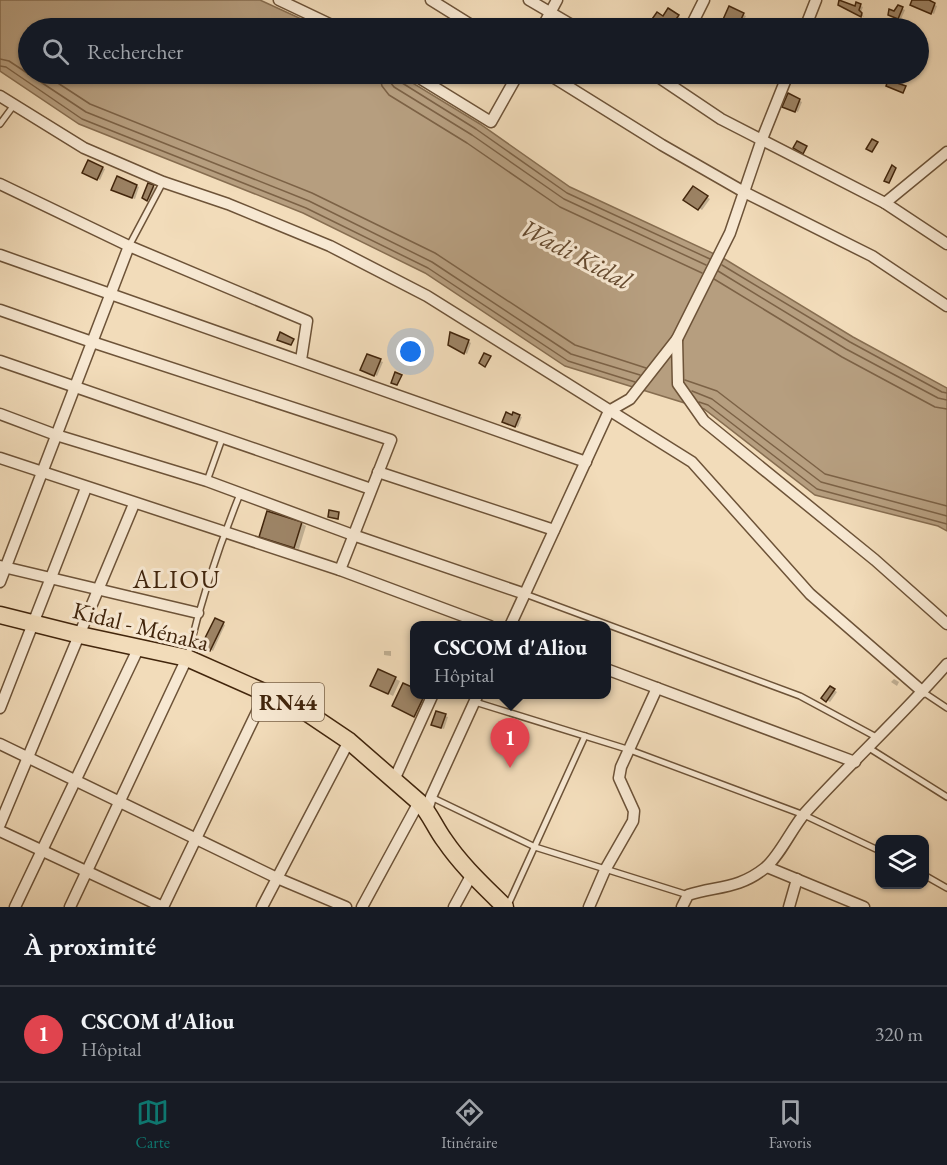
<!DOCTYPE html>
<html lang="fr">
<meta charset="utf-8">
<style>
body{margin:0;font-family:"EB Garamond",serif;background:#242831;color:#f1f3f6}
.controls{position:absolute;right:18px;bottom:18px;display:grid;overflow:hidden;border-radius:12px;box-shadow:0 2px 4px #0004}
.controls button{width:54px;height:54px;display:grid;place-items:center;padding:0;border:0;border-bottom:2px solid #363941;background:#171b24;color:#f1f3f6;font:30px sans-serif}
.you{position:absolute;left:411px;top:352px;width:21px;height:21px;margin:-15px;border:4px solid #fff;border-radius:50%;background:#1a73e8;box-shadow:0 0 0 9px #1a73e833}
.badge{display:grid;place-items:center;width:39px;height:39px;border-radius:50%;background:#0f766e;color:#fff;font-size:20px;font-weight:700}
.pin{position:absolute;translate:-50% -50px;filter:drop-shadow(0 2px 3px #0008)}
.pin::after{content:'';position:absolute;top:32px;width:21px;height:18px;background:inherit;clip-path:polygon(0 0,100% 0,50% 100%)}
.popup{position:absolute;left:410px;top:621px;width:201px;height:78px;box-sizing:border-box;display:grid;place-content:center;border-radius:12px;background:#171b24;filter:drop-shadow(0 2px 4px #0005);font-size:20px;white-space:nowrap;color:#9ea1a6}
.popup b{font-size:22px;color:#f1f3f6}
.popup::after{content:'';position:absolute;left:50%;top:100%;margin-left:-12px;border:12px solid transparent;border-top-color:#171b24}
.list{margin:0;padding:0;list-style:none}
h2{display:flex;justify-content:space-between;align-items:center;height:78px;margin:0;padding:0 24px;font-size:26px}
h2 small{font-size:20px;font-weight:400;color:#9ea1a6}
.list li{display:grid;grid-template-columns:39px 1fr auto;gap:18px;align-items:center;box-sizing:border-box;height:96px;padding:0 24px;border-top:2px solid #363941}
.list b{display:block;font-size:22px;white-space:nowrap}
.list p{margin:0;font-size:20px;white-space:nowrap;color:#9ea1a6}
.list em{font-size:20px;font-style:normal;color:#9ea1a6}
.icon{flex:none;width:33px;height:33px;fill:none;stroke:currentColor;stroke-width:2;stroke-linecap:round;stroke-linejoin:round}
.map{position:relative;flex:none;width:947px;height:907px;overflow:hidden}
.search{position:absolute;background:#171b24;box-shadow:0 2px 4px #0004;left:18px;right:18px;top:18px;height:66px;display:flex;align-items:center;gap:15px;box-sizing:border-box;padding:0 21px;border-radius:33px;color:#9ea1a6;font-size:22px}
.sheet{height:174px;background:#171b24}
nav{display:flex;justify-content:space-around;align-items:center;box-sizing:border-box;height:84px;border-top:2px solid #363941;background:#171b24;font-size:16px;color:#9ea1a6}
nav a{display:grid;justify-items:center;gap:3px}
nav .on{color:#0f766e}
.map>svg:first-child{display:block}
.water{fill:#b69e7f;stroke:#876e51;stroke-width:1.5}
.shadow{fill:#0003}
.lines{fill:none;stroke-linecap:round;stroke-linejoin:round}
.shore{stroke:#7c6246;stroke-width:1.5}
.building{fill:#9d8466;stroke:#41250c;stroke-width:1.5}
.service-casing{stroke:#6d5338;stroke-width:8}
.minor-casing{stroke:#6d5338;stroke-width:13}
.primary-casing{stroke:#41250c;stroke-width:19}
.service{stroke:#f7e8d2;stroke-width:5}
.minor{stroke:#f7e8d2;stroke-width:10}
.primary{stroke:#f2dcba;stroke-width:16}
.labels{text-anchor:middle;dominant-baseline:central;stroke-width:6;stroke-linejoin:round;paint-order:stroke}
.shield{fill:#f7e8d2;stroke:#786047;stroke-width:1.5}
.shield-label{font-size:22px;font-weight:bold;fill:#41250c}
.street-label{font-size:24px;fill:#41250c;stroke:#f7e8d2}
.water-label{font-size:26px;font-style:italic;fill:#64492e;stroke:#f7e8d2}
.neighbourhood-label{font-size:26px;letter-spacing:1.5px;fill:#41250c;stroke:#f7e8d2}
</style>
<div class="map">
<svg width="947" height="907" viewBox="0 0 947 907">
<rect width="100%" height="100%" fill="#f2dcba"/>
<filter id="stains"><feTurbulence type="fractalNoise" baseFrequency=".00333" numOctaves="4"/><feColorMatrix values="0 0 0 0 .2 0 0 0 0 .09 0 0 0 0 .02 0 0 0 .5 -.17"/></filter>
<radialGradient id="worn" r=".72"><stop offset=".6" stop-color="#630" stop-opacity="0"/><stop offset="1" stop-color="#630" stop-opacity=".3"/></radialGradient>
<polygon class="water" points="0,0 260,0 321,28 28,28 28,74 398,74 480,124 570,187 723,258 853,337 947,388 947,531 938,526 815,495 704,409 565,366 425,273 303,213 79,124 0,71"/>
<g class="shadow">
<polygon points="914,0 925,0 937,6 934,14 912,4"/>
<polygon points="839,4 856,8 857,4 863,7 861,12 864,17"/>
<polygon points="899,7 905,10 901,19 893,15"/>
<polygon points="730,8 746,16 740,28 731,24 729,27 723,24"/>
<polygon points="668,10 680,17 673,28 664,28 652,21 663,17"/>
<polygon points="789,95 802,102 798,112 784,106"/>
<polygon points="89,162 105,169 100,180 84,172"/>
<polygon points="149,185 156,188 150,201 144,198"/>
<polygon points="137,186 139,187 135,199 115,191"/>
<polygon points="693,188 710,199 702,210 686,199"/>
<polygon points="468,341 471,343 467,354 449,344"/>
<polygon points="368,356 383,362 377,376 362,369"/>
<polygon points="519,416 522,417 518,427 506,423 513,417"/>
<polygon points="301,523 306,526 299,549 265,539"/>
<polygon points="215,620 225,625 213,651 203,645"/>
<polygon points="384,651 391,651 391,656 384,655"/>
<polygon points="379,671 400,681 393,696 372,685"/>
<polygon points="894,679 899,682 897,686 891,682"/>
<polygon points="831,688 837,692 830,702 823,698"/>
<polygon points="414,689 414,694 425,695 429,697 419,718 398,708"/>
<polygon points="437,713 448,717 444,729 436,726"/>
</g>
<g class="lines">
<g class="shore">
<polyline points="0,59 9,61 86,112 309,201 432,262 571,354 640,375"/>
<polyline points="0,66 6,67 82,119 306,208 428,268 568,361 635,382"/>
<polyline points="44,74 90,104 312,193 435,253 575,345 646,368"/>
<polyline points="379,74 382,86 389,95 467,143 560,207 702,273"/>
<polyline points="388,74 390,82 394,87 472,135 564,199 706,265"/>
<polyline points="396,74 399,81 476,129 567,193 710,259"/>
<polyline points="722,265 850,342 942,392 947,393"/>
<polyline points="718,271 846,349 938,398 947,400"/>
<polyline points="714,279 842,357 935,407 947,409"/>
<polyline points="685,380 717,391 825,474 947,506"/>
<polyline points="692,391 712,399 821,482 947,516"/>
<polyline points="699,402 708,405 817,489 947,524"/>
</g>
</g>
<g class="building">
<polygon points="839,0 855,6 856,2 861,4 859,10 862,13 861,17 838,5"/>
<polygon points="912,0 929,0 935,3 931,14 910,5"/>
<polygon points="898,5 903,7 898,19 888,15 889,9 894,11"/>
<polygon points="729,6 744,13 737,28 728,24 726,27 721,24"/>
<polygon points="668,8 679,15 670,28 661,28 650,22 657,12 663,16"/>
<polygon points="888,80 906,86 903,93 886,86"/>
<polygon points="788,93 800,99 795,112 782,107"/>
<polygon points="872,139 878,142 872,152 866,149"/>
<polygon points="797,141 807,146 803,154 793,148"/>
<polygon points="88,160 103,167 97,180 82,173"/>
<polygon points="892,165 896,168 889,183 884,181"/>
<polygon points="117,176 137,185 132,198 111,190"/>
<polygon points="148,183 154,185 147,201 142,198"/>
<polygon points="693,186 708,196 698,210 683,200"/>
<polygon points="280,332 294,339 291,345 277,340"/>
<polygon points="450,332 469,340 464,354 448,345"/>
<polygon points="484,353 491,356 485,367 479,363"/>
<polygon points="367,354 381,359 374,376 360,370"/>
<polygon points="395,372 402,375 397,385 391,383"/>
<polygon points="506,412 512,415 513,412 520,415 515,427 502,422"/>
<polygon points="329,510 339,512 338,519 328,517"/>
<polygon points="267,511 302,522 294,548 259,537"/>
<polygon points="215,618 224,622 210,651 201,646"/>
<polygon points="378,669 396,677 388,694 370,686"/>
<polygon points="403,683 414,688 414,694 425,694 414,717 392,706"/>
<polygon points="830,686 835,689 826,702 821,698"/>
<polygon points="436,711 446,714 441,728 431,725"/>
</g>
<g class="lines">
<defs>
<g id="service">
<polyline points="0,124 14,105"/>
<polyline points="129,246 163,182"/>
<polyline points="207,481 222,439"/>
<polyline points="525,594 800,696 878,738"/>
<path d="M188 655C201 600 219 546 240 494"/>
<polyline points="923,692 947,708"/>
<polyline points="475,702 630,750 804,815 880,851"/>
<polyline points="869,748 947,797"/>
<polyline points="431,797 535,847 688,895"/>
<polyline points="924,875 947,888"/>
<polyline points="508,905 585,736"/>
</g>
<g id="minor">
<polyline points="279,0 338,28"/>
<polyline points="431,0 476,28"/>
<polyline points="529,0 577,28"/>
<polyline points="542,28 557,0"/>
<polyline points="690,28 704,0"/>
<polyline points="805,28 816,0"/>
<polyline points="413,74 491,122 518,74"/>
<polyline points="548,74 662,145 744,192 872,256 947,306"/>
<polyline points="654,74 721,119 885,203 947,244"/>
<polyline points="0,96 84,148 163,182 228,204 330,246 427,296 692,462 810,594 923,692"/>
<polyline points="0,184 129,246 307,321 301,360"/>
<polyline points="885,203 947,152"/>
<polyline points="0,255 586,462"/>
<polyline points="0,310 92,342 391,440 340,570"/>
<polyline points="677,339 678,384 704,421 875,560 947,624"/>
<polyline points="0,361 371,489"/>
<polyline points="0,414 56,435 207,481 353,535 525,594"/>
<polyline points="0,458 340,570 490,626"/>
<polyline points="378,472 554,530"/>
<polyline points="0,566 198,613"/>
<polyline points="0,582 129,246"/>
<polyline points="510,626 609,411 630,399 677,339 730,233 762,139 788,74"/>
<polyline points="606,669 855,762"/>
<polyline points="0,708 86,488"/>
<polyline points="0,744 277,878 346,907"/>
<polyline points="394,780 433,694"/>
<polyline points="427,811 431,797 478,694"/>
<polyline points="0,824 134,504"/>
<polyline points="0,831 163,907"/>
<polyline points="767,867 864,907"/>
<polyline points="15,907 139,647"/>
<polyline points="70,907 187,658"/>
<polyline points="163,907 266,693"/>
<polyline points="262,907 349,741"/>
<polyline points="362,907 419,802"/>
<polyline points="454,907 472,874"/>
<polyline points="589,907 605,870 633,821 634,811 619,778 621,767 657,688"/>
<path d="M682 907 688 895C717 886 739 889 765 868 779 857 792 828 805 813 851 762 902 716 947 664"/>
<polyline points="789,907 797,879"/>
</g>
<path id="primary" d="M0 615 80 635 187 658 266 693 300 708 349 741 419 802C430 813 435 828 445 841 462 866 484 886 505 907"/>
</defs>
<use href="#service" class="service-casing"/>
<use href="#minor" class="minor-casing"/>
<use href="#primary" class="primary-casing"/>
<use href="#service" class="service"/>
<use href="#minor" class="minor"/>
<use href="#primary" class="primary"/>
</g>
<g class="labels">
<rect class="shield" x="252" y="683" width="72" height="38" rx="4.5"/>
<g class="shield-label">
<text x="288" y="702">RN44</text>
</g>
<g class="street-label">
<text transform="translate(141 626) rotate(14)">Kidal - Ménaka</text>
</g>
<g class="water-label">
<text transform="translate(576 254) rotate(28)">Wadi Kidal</text>
</g>
<g class="neighbourhood-label">
<text x="177" y="579">ALIOU</text>
</g>
</g>
<rect width="100%" height="100%" filter="url(#stains)"/>
<rect width="100%" height="100%" fill="url(#worn)"/>
</svg>
<div class="controls">
<button><svg class="icon" aria-label="layers" viewBox="0 0 24 24"><path d="M12 4l9 5-9 5-9-5zM3 14l9 5 9-5"/></svg></button>
</div>
<div class="you"></div>
<div class="pin badge" style="left:510px;top:768px;background:#e0444e">1</div>
<div class="popup"><b>CSCOM d'Aliou</b>Hôpital</div>
<div class="search"><svg class="icon" aria-label="search" viewBox="0 0 24 24"><circle cx="10" cy="10" r="6"/><path d="M15 15l6 6"/></svg>Rechercher</div>
</div>
<section class="sheet">
<h2>À proximité<small></small></h2>
<ul class="list">
<li><span class="badge" style="background:#e0444e">1</span><div><b>CSCOM d'Aliou</b><p>Hôpital</p></div><em>320 m</em></li>
</ul>
</section>
<nav>
<a class="on"><svg class="icon" aria-label="map" viewBox="0 0 24 24"><path d="M3 6l6-2 6 2 6-2v14l-6 2-6-2-6 2zM9 4v14M15 6v14"/></svg>Carte</a>
<a><svg class="icon" aria-label="directions" viewBox="0 0 24 24"><path d="M12 3l9 9-9 9-9-9zM9 14v-3h6M13 9l2 2-2 2"/></svg>Itinéraire</a>
<a><svg class="icon" aria-label="saved" viewBox="0 0 24 24"><path d="M7 4h10v16l-5-4-5 4z"/></svg>Favoris</a>
</nav>
